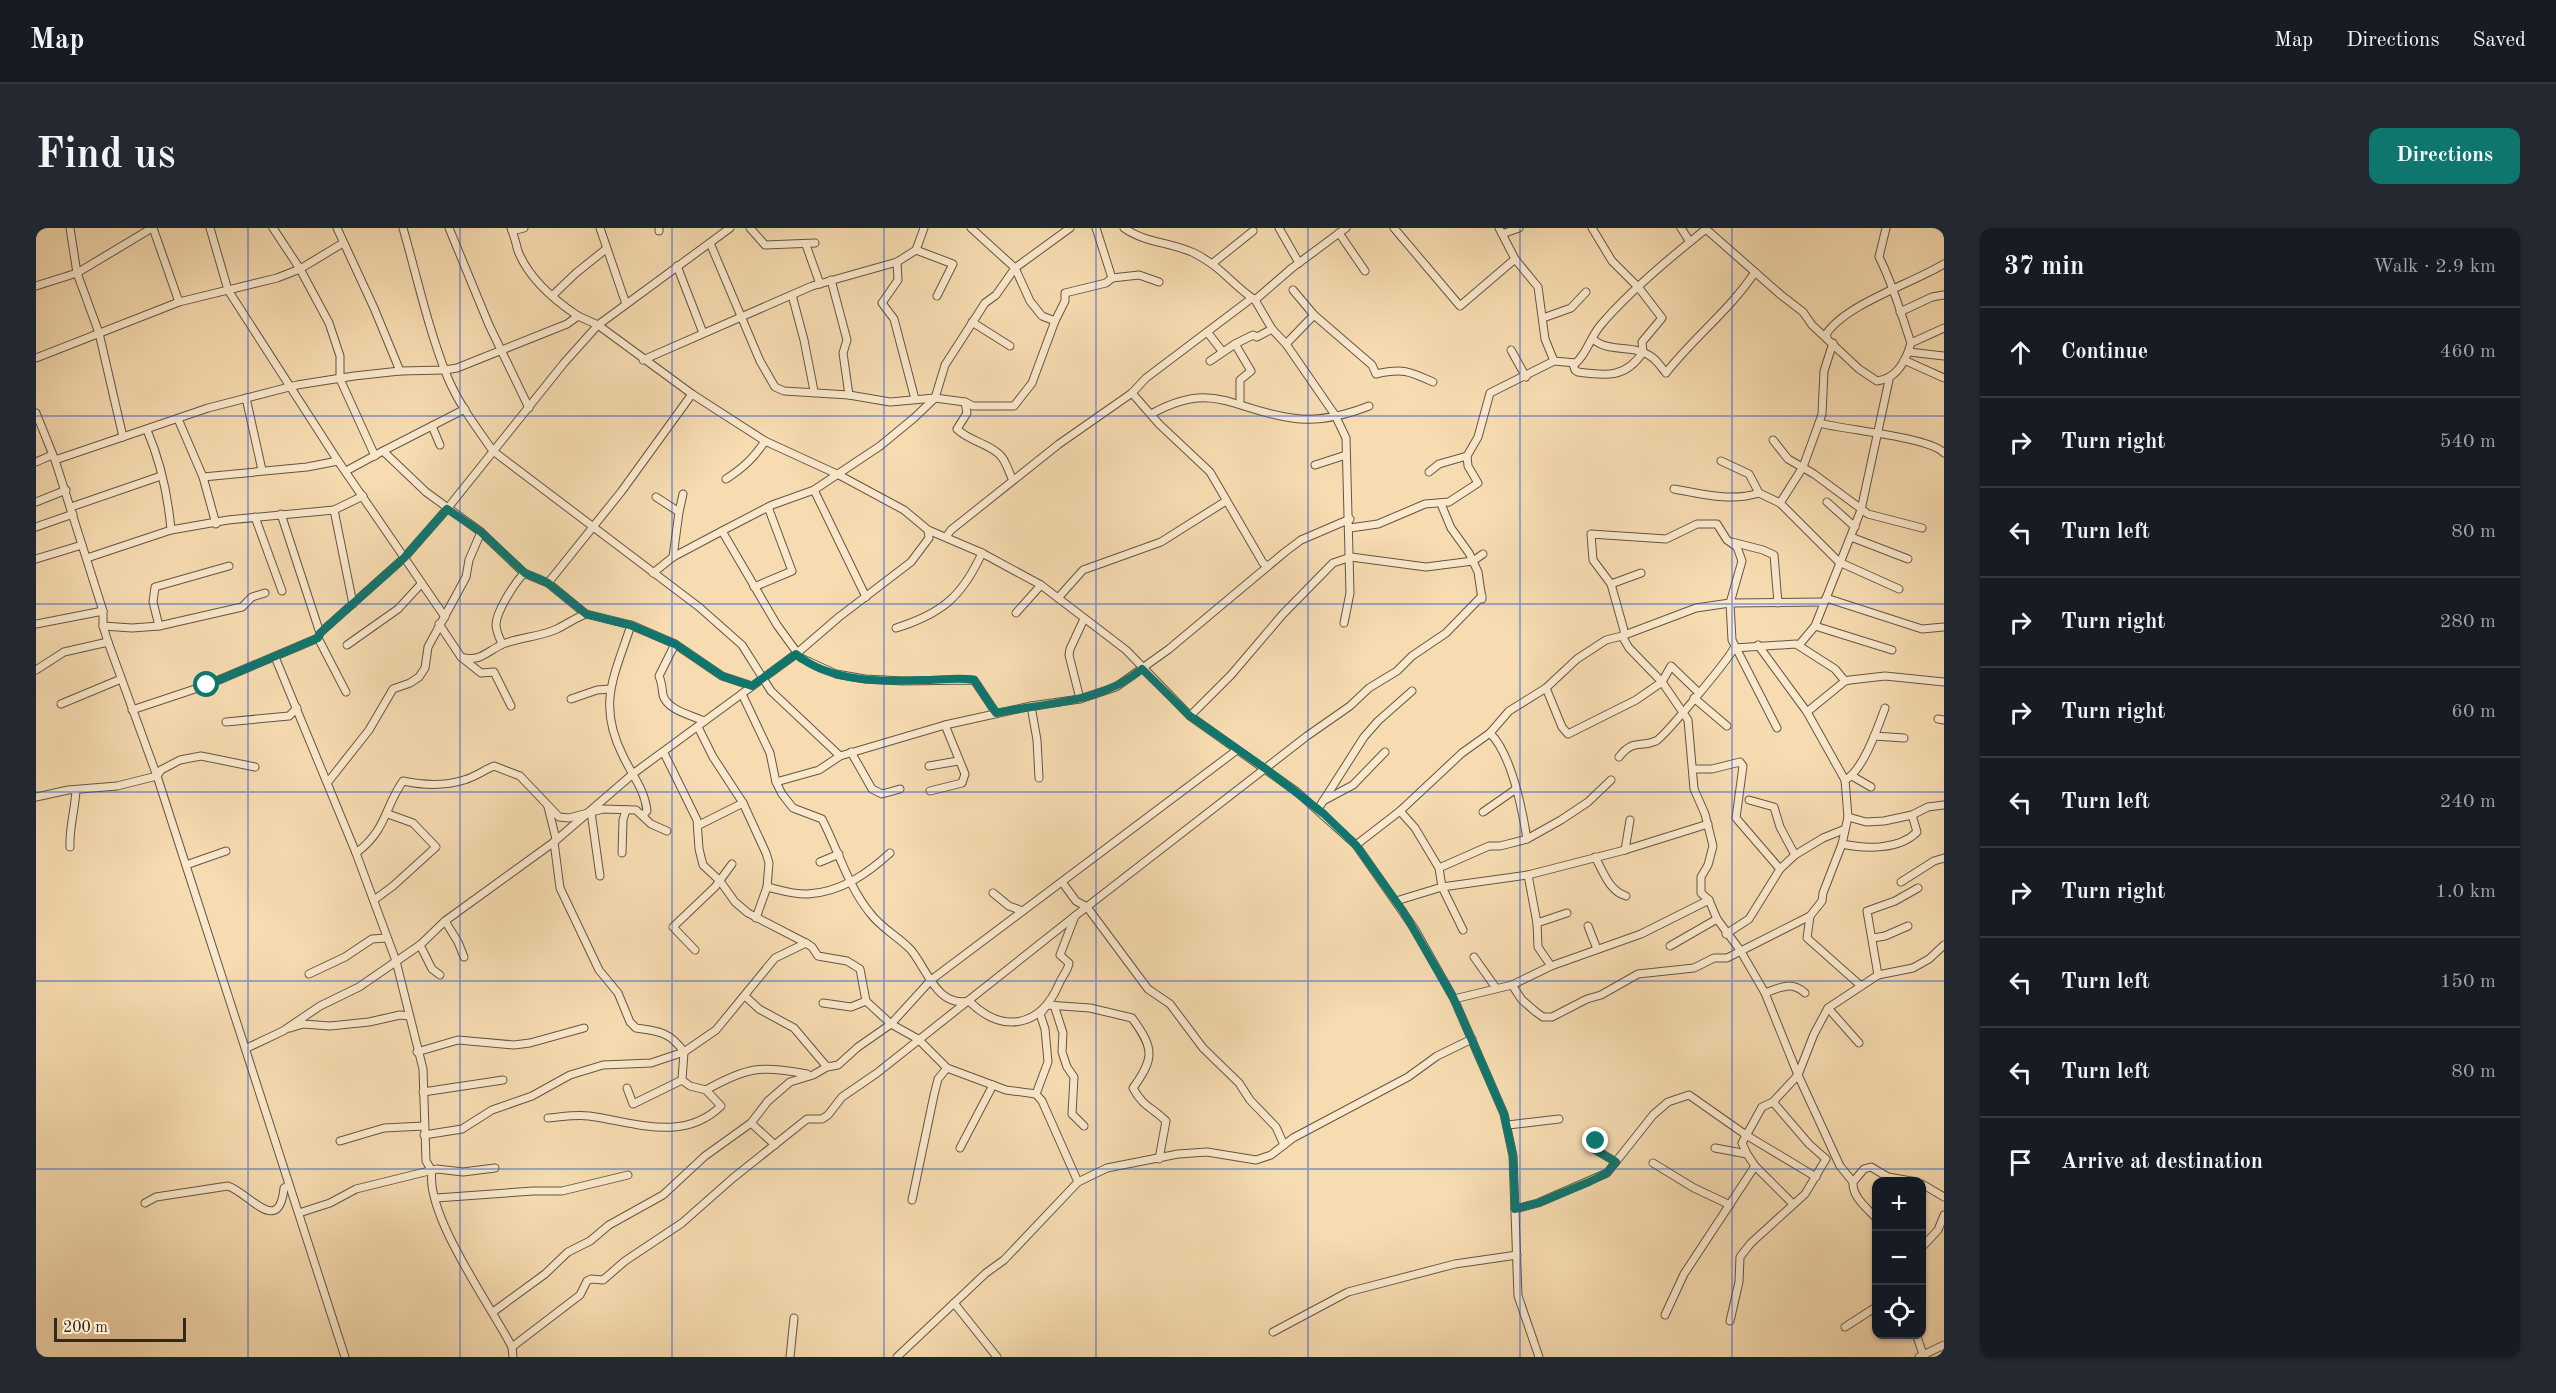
<!DOCTYPE html>
<meta charset="utf-8">
<style>
body{margin:0;font-family:"Old Standard TT",serif;background:#242831;color:#f1f3f6}
.controls{position:absolute;right:18px;bottom:18px;display:grid;overflow:hidden;border-radius:12px;box-shadow:0 2px 4px #0004}
.controls button{width:54px;height:54px;display:grid;place-items:center;padding:0;border:0;border-bottom:2px solid #363941;background:#171b24;color:#f1f3f6;font:30px sans-serif}
.scale{position:absolute;left:18px;bottom:15px;width:132px;box-sizing:border-box;padding-left:6px;border:3px solid #34281e;border-top:0;font-size:16px;line-height:21px;white-space:nowrap;color:#34281e;-webkit-text-stroke:4px #fae8cc;paint-order:stroke}
.stop{position:absolute;width:18px;height:18px;margin:-14px;border:4px solid #0f766e;border-radius:50%;background:#fff}
.stop.end{background:#0f766e;border-color:#fff;box-shadow:0 2px 6px #0008}
.list{margin:0;padding:0;list-style:none}
h2{display:flex;justify-content:space-between;align-items:center;height:78px;margin:0;padding:0 24px;font-size:26px}
h2 small{font-size:20px;font-weight:400;color:#9ea1a6}
.list li{display:grid;grid-template-columns:39px 1fr auto;gap:18px;align-items:center;box-sizing:border-box;height:90px;padding:0 24px;border-top:2px solid #363941}
.list b{display:block;font-size:22px;white-space:nowrap}
.list em{font-size:20px;font-style:normal;color:#9ea1a6}
.icon{flex:none;width:33px;height:33px;fill:none;stroke:currentColor;stroke-width:2;stroke-linecap:round;stroke-linejoin:round}
.map{position:relative;flex:none;width:1908px;height:1129px;overflow:hidden;border-radius:12px}
header{display:flex;align-items:center;gap:36px;box-sizing:border-box;height:84px;padding:0 30px;background:#171b24;border-bottom:2px solid #363941}
header strong{font-size:28px}
nav{display:flex;gap:33px;margin-inline-start:auto;font-size:21px}
.intro{display:flex;align-items:center;justify-content:space-between;box-sizing:border-box;height:144px;padding:0 36px}
h1{margin:0;font-size:42px}
.button{padding:15px 27px;border-radius:12px;background:#0f766e;color:#fff;font-size:21px;font-weight:700}
main{display:flex;gap:36px;padding:0 36px}
aside{flex:1;background:#171b24;border-radius:12px;box-shadow:0 2px 4px #0004}
.map>svg:first-child{display:block}
.lines{fill:none;stroke-linecap:round;stroke-linejoin:round}
.minor-casing{stroke:#655543;stroke-width:9}
.minor{stroke:#fae8cc;stroke-width:7}
.route{stroke:#0f766e;stroke-width:8}
.grid{fill:none;stroke:#1d4ed8;stroke-width:1.5;stroke-opacity:0.55}
</style>
<header>
<strong>Map</strong>
<nav><a>Map</a><a>Directions</a><a>Saved</a></nav>
</header>
<div class="intro"><h1>Find us</h1><a class="button">Directions</a></div>
<main>
<div class="map">
<svg width="1908" height="1129" viewBox="0 0 1908 1129">
<rect width="100%" height="100%" fill="#f7dcb1"/>
<filter id="stains"><feTurbulence type="fractalNoise" baseFrequency=".00333" numOctaves="4"/><feColorMatrix values="0 0 0 0 .2 0 0 0 0 .09 0 0 0 0 .02 0 0 0 .5 -.17"/></filter>
<radialGradient id="worn" r=".72"><stop offset=".6" stop-color="#630" stop-opacity="0"/><stop offset="1" stop-color="#630" stop-opacity=".3"/></radialGradient>
<g class="lines">
<defs>
<g id="minor">
<polyline points="34,0 41,45 63,105 87,209"/>
<polyline points="117,0 143,74"/>
<polyline points="174,0 192,62 302,233 409,389"/>
<polyline points="237,0 264,41 293,95 304,128 304,151 339,228"/>
<polyline points="301,0 338,80 364,143"/>
<path d="M367 0C381 49 392 100 411 148 422 175 440 199 457 223L663 379 706 417 735 463 804 528 909 497 995 478 1044 471 1080 459 1133 421 1249 324 1265 312 1314 291"/>
<polyline points="413,0 453,97 493,180"/>
<path d="M475 0C478 7 480 15 482 23 493 51 518 72 542 88"/>
<polyline points="564,0 590,76"/>
<polyline points="714,0 729,17 779,15"/>
<polyline points="935,0 979,40 994,73 1006,88 1019,93 1029,73 1029,65 1070,55 1076,50 1060,0"/>
<path d="M1088 0C1109 15 1134 14 1158 25 1184 38 1194 54 1216 70"/>
<polyline points="1243,0 1263,35"/>
<polyline points="1358,0 1424,78 1479,31"/>
<path d="M1463 0 1479 31 1502 59 1509 111 1518 133 1540 135C1551 125 1554 110 1564 98 1592 64 1636 28 1670 1L1745 67 1767 84 1776 97 1823 141 1841 153C1860 151 1870 133 1875 115 1865 86 1857 56 1843 29L1850 0"/>
<polyline points="1645,0 1654,14"/>
<polyline points="476,3 488,0"/>
<polyline points="623,3 623,0"/>
<polyline points="1303,5 1329,43"/>
<polyline points="1466,6 1483,0"/>
<polyline points="674,15 724,133 739,159 748,163 813,167 854,174 899,170 929,174 937,178 978,178 996,155 1019,93"/>
<polyline points="770,17 784,56"/>
<polyline points="880,22 917,36 901,68"/>
<polyline points="861,34 862,52 846,75 858,91 879,171"/>
<polyline points="1177,35 1217,3"/>
<polyline points="641,38 667,105"/>
<polyline points="1076,50 1103,47 1123,54"/>
<polyline points="795,52 811,112 807,125 813,167"/>
<polyline points="0,58 41,45 116,0"/>
<polyline points="1257,62 1278,87"/>
<polyline points="756,67 768,112 778,163"/>
<polyline points="516,68 540,45 570,21"/>
<polyline points="1219,72 1236,101 1250,116 1299,187 1310,210 1314,365 1308,395"/>
<polyline points="1864,84 1896,69 1908,67"/>
<polyline points="1507,90 1535,80 1550,64"/>
<polyline points="936,94 974,118"/>
<polyline points="1172,105 1186,123"/>
<path d="M1791 109 1789 108C1807 77 1877 55 1908 36"/>
<path d="M1557 111C1573 126 1599 115 1617 130 1622 134 1626 140 1630 145 1658 109 1694 82 1719 44"/>
<polyline points="1875,115 1908,100"/>
<polyline points="1199,116 1215,143 1204,152 1204,175"/>
<path d="M1250 116 1278 87 1336 137 1340 146C1366 140 1373 143 1397 154"/>
<polyline points="1475,122 1490,149"/>
<polyline points="1873,124 1908,128"/>
<polyline points="0,130 143,74 241,50 264,41 307,15"/>
<polyline points="607,132 776,58 861,34 880,22 888,0"/>
<polyline points="1868,132 1908,150"/>
<polyline points="1174,133 1199,116 1217,107 1221,109 1236,101"/>
<path d="M1537 136 1539 142 1542 144C1571 148 1590 150 1607 124L1606 114 1626 90 1603 60 1576 33 1556 0"/>
<polyline points="1096,165 1123,196 1174,244 1227,335 1232,338"/>
<polyline points="210,170 226,242"/>
<path d="M929 174 931 185 921 201C933 213 951 215 963 226 971 233 972 244 977 252"/>
<polyline points="0,185 19,232 67,383 67,398 72,414 121,548 309,1129"/>
<path d="M1115 186C1178 151 1196 182 1256 190 1281 194 1310 187 1333 178"/>
<polyline points="142,191 167,249 180,296"/>
<path d="M1783 195C1809 202 1894 209 1908 225"/>
<polyline points="396,198 404,217"/>
<path d="M111 202C125 235 132 267 135 302"/>
<polyline points="1737,212 1752,231 1778,246 1832,286 1886,300"/>
<polyline points="347,223 429,181"/>
<polyline points="19,232 172,180 261,157 318,148 364,143 409,142 421,140 531,96 542,88 562,97 656,166 729,213 803,247 868,282 892,302 946,325 1005,357 1090,422 1154,488 1261,564 1320,617 1378,700 1418,771 1468,886 1477,928 1482,1068 1503,1129"/>
<polyline points="1685,233 1713,246 1723,265 1744,275 1803,334 1863,361"/>
<polyline points="0,234 16,227"/>
<polyline points="1279,237 1310,227"/>
<polyline points="310,243 347,223 390,264 445,304 488,345 512,355 550,386 595,397 639,416 686,448 716,458"/>
<polyline points="1393,244 1403,236 1431,228"/>
<polyline points="167,249 271,239 302,233"/>
<path d="M690 251C707 240 718 230 729 213"/>
<path d="M1638 261C1666 266 1695 274 1723 265"/>
<polyline points="778,262 830,369"/>
<polyline points="620,269 643,284 637,329"/>
<polyline points="0,274 30,262"/>
<polyline points="1791,274 1819,299"/>
<polyline points="1744,275 1767,239 1783,195 1786,186 1788,143 1797,115"/>
<polyline points="1405,276 1415,300 1433,325 1442,344 1446,371"/>
<polyline points="35,279 125,248"/>
<polyline points="298,282 317,376"/>
<polyline points="643,284 647,266"/>
<polyline points="245,286 284,405"/>
<polyline points="219,289 246,363"/>
<polyline points="0,299 37,286"/>
<polyline points="1314,300 1342,296 1389,276 1413,274 1442,255 1432,238 1431,228 1442,209 1454,165 1518,133"/>
<polyline points="686,303 741,397 765,430 800,446 829,451 867,453 938,452 960,485"/>
<polyline points="910,309 915,302 1023,216 1096,165 1110,150 1216,70 1219,72 1256,40 1310,0"/>
<polyline points="1815,309 1872,331"/>
<polyline points="1696,314 1727,322 1738,327 1742,375"/>
<polyline points="51,330 135,302 192,292 298,282 327,268"/>
<polyline points="0,331 46,317"/>
<polyline points="617,345 637,329 686,303 736,277 778,262 844,218 878,190 899,170 909,137 949,75 960,67 979,40 1034,0"/>
<polyline points="512,355 585,264 656,166"/>
<polyline points="1575,356 1605,345"/>
<polyline points="718,359 756,343 732,279"/>
<polyline points="1022,370 1047,342 1125,314 1190,273"/>
<polyline points="1790,370 1886,401 1908,399"/>
<polyline points="980,385 1005,357"/>
<polyline points="0,396 67,383"/>
<polyline points="403,396 425,429 445,445 458,444 475,478"/>
<path d="M595 397C578 449 561 476 587 528 596 547 609 562 611 583L607 587"/>
<polyline points="67,398 96,400 123,398 206,379 216,369 229,365"/>
<polyline points="123,398 117,374 119,359 193,338"/>
<polyline points="1779,398 1856,422"/>
<path d="M860 400C905 386 926 369 946 325"/>
<polyline points="1589,406 1575,356 1557,332 1555,306 1630,311 1661,296 1681,296 1691,312 1701,319 1706,333 1694,375 1696,412 1741,500"/>
<path d="M1586 408 1593 420 1626 454 1652 492 1658 561 1669 586 1677 618 1672 637 1665 649V665L1673 672 1681 691 1704 722 1729 765 1762 847 1804 938 1817 954C1816 969 1831 980 1840 990"/>
<polyline points="282,410 310,464"/>
<path d="M466 416C464 411 460 403 460 397 460 383 479 355 488 345"/>
<path d="M639 416 623 448C626 455 626 460 627 467 631 482 655 487 668 493"/>
<polyline points="311,417 362,381 385,356"/>
<polyline points="1722,417 1771,484 1809,552 1812,589 1806,616 1787,665 1786,673 1774,688"/>
<polyline points="1763,417 1779,398 1825,282 1853,152"/>
<path d="M239 429 320 625 360 733 387 841 390 933 396 943C389 987 455 1078 476 1119L477 1129"/>
<path d="M425 429C444 435 451 423 467 416 484 409 504 409 521 401 531 396 539 390 550 386"/>
<polyline points="0,442 28,424 72,414"/>
<polyline points="1510,460 1526,499 1532,506 1600,472 1626,454 1635,438 1662,464"/>
<path d="M706 466 734 525 740 554 746 566 757 580 786 591C802 622 812 658 834 685 845 700 863 709 875 722 891 741 901 780 933 773 966 806 1004 800 1023 756 1026 748 1032 743 1033 735L1024 727 1039 688 1271 508 1314 478 1333 460 1361 443 1376 428 1410 405 1446 368"/>
<polyline points="1658,470 1691,498"/>
<polyline points="535,471 561,462 574,461"/>
<polyline points="1044,471 1033,427 1034,421 1048,391"/>
<polyline points="25,476 85,451"/>
<polyline points="995,478 1001,512 1003,550"/>
<polyline points="96,482 171,457 282,410 284,405 368,330 411,281 528,135 562,97 694,0"/>
<polyline points="1771,484 1809,453 1814,452 1849,448 1908,454"/>
<polyline points="1154,488 1195,447 1247,386 1297,335 1315,329 1390,339 1437,333 1447,326"/>
<polyline points="1902,491 1908,492"/>
<polyline points="190,494 253,488 261,480"/>
<path d="M662 499 677 529 707 575 730 625 733 635 731 659C744 662 759 667 772 666 805 664 831 646 854 625"/>
<path d="M1454 505C1476 527 1486 580 1491 611"/>
<polyline points="1838,508 1868,510"/>
<polyline points="815,524 836,561 846,566 864,561"/>
<polyline points="628,525 661,592 663,621 667,637 684,653 699,674 712,685 770,715 776,719 782,728 811,733 824,741 830,773 815,779 787,775"/>
<path d="M1583 529C1597 511 1603 520 1620 513 1628 509 1693 431 1698 420L1760 416 1799 441 1809 453"/>
<polyline points="893,538 922,533"/>
<polyline points="1657,541 1676,541 1704,534 1707,538 1700,590 1744,641"/>
<polyline points="1816,548 1835,559"/>
<path d="M1809 552C1827 543 1842 499 1849 480"/>
<polyline points="292,554 333,502 357,461 374,455 383,449 389,440 392,419 430,349 433,332 445,304"/>
<polyline points="740,554 783,542 804,528"/>
<polyline points="894,563 926,555 929,546 909,497"/>
<polyline points="0,569 32,562 81,558 121,548 125,542 144,532 165,528 219,539"/>
<polyline points="1713,572 1738,579 1744,599 1759,627"/>
<polyline points="1287,573 1317,557 1349,524"/>
<polyline points="1284,578 1328,509 1342,493 1376,463"/>
<polyline points="512,579 520,611"/>
<polyline points="1364,583 1379,600 1403,640 1406,659 1427,702"/>
<polyline points="555,584 564,648"/>
<polyline points="1447,584 1480,561"/>
<polyline points="1812,589 1830,594 1848,593 1876,587 1892,579 1908,577"/>
<polyline points="663,597 707,575"/>
<path d="M518 614 524 660 563 742 582 765 594 794 600 800C623 803 634 804 648 824L680 802 739 730 770 715"/>
<path d="M1806 616C1830 621 1863 622 1881 604L1876 587"/>
<polyline points="1320,617 1364,583 1426,525 1454,505 1473,483 1510,460 1541,431 1570,412 1586,408 1660,380 1694,375 1788,374"/>
<path d="M34 619C33 600 39 582 40 562"/>
<polyline points="1589,622 1594,592"/>
<path d="M320 625C351 602 348 580 367 553 386 557 409 558 428 552 439 549 448 542 458 538L484 548 523 589 533 590 567 581 600 582 615 596 631 603"/>
<polyline points="586,625 587,592 590,582"/>
<path d="M1559 629C1567 643 1573 663 1590 668"/>
<polyline points="784,634 803,626"/>
<polyline points="150,637 190,623"/>
<polyline points="1403,640 1453,618 1464,618 1491,611 1525,592 1552,574 1575,552"/>
<polyline points="1492,647 1501,695 1502,719 1515,738"/>
<polyline points="1026,654 1040,673 1051,679 1112,761 1134,776 1167,820 1203,855 1214,872 1240,899 1248,917"/>
<polyline points="1865,654 1898,633 1908,630"/>
<polyline points="957,665 973,678 987,683"/>
<polyline points="338,672 357,658 400,619 377,595 352,586"/>
<polyline points="1360,673 1406,659 1492,647 1589,622 1672,596"/>
<polyline points="720,690 731,659"/>
<polyline points="409,693 422,714 428,729"/>
<polyline points="1501,695 1531,685"/>
<polyline points="1552,698 1561,721"/>
<polyline points="1690,706 1713,691 1744,641 1759,627 1787,610 1807,602"/>
<polyline points="1837,710 1849,708 1872,698"/>
<polyline points="384,717 396,741 404,747"/>
<polyline points="1634,718 1681,691"/>
<polyline points="659,722 637,699 679,659 696,636"/>
<polyline points="1438,729 1460,760"/>
<polyline points="273,746 309,729 336,711 350,710"/>
<polyline points="1842,747 1831,683 1859,673 1882,660"/>
<polyline points="1476,757 1486,772 1500,784 1507,789 1516,789 1551,771 1565,767 1602,746 1658,740 1678,730 1691,730 1774,688 1771,710 1824,757"/>
<path d="M1729 765C1744 759 1756 753 1769 765"/>
<polyline points="709,768 723,781 758,800 791,839"/>
<polyline points="1418,771 1476,757 1515,738 1605,706 1673,672"/>
<polyline points="830,773 855,796 882,811 911,840 970,862 1000,866"/>
<polyline points="1018,777 1027,805 1026,824 1031,839 1038,849 1036,886 1048,898"/>
<polyline points="1792,780 1823,815"/>
<polyline points="254,800 267,796 294,798 333,794 364,787 373,788"/>
<polyline points="211,820 247,803 284,778 323,759 384,717 409,693 518,614 598,545 760,426 803,389 875,334 893,310 892,302"/>
<polyline points="381,824 422,812 478,817 494,815 548,800"/>
<polyline points="591,860 597,876 646,852"/>
<polyline points="387,864 467,852"/>
<path d="M512 890C525 889 540 886 553 888 598 894 647 915 685 878L670 862"/>
<polyline points="715,895 739,917"/>
<polyline points="1472,897 1523,891"/>
<path d="M388 907 426 901 456 882 496 868 534 847 567 837 615 835 648 824 646 852 654 858 670 862C711 839 725 837 771 846"/>
<polyline points="304,913 348,900 388,898"/>
<polyline points="1560,913 1557,915 1558,921 1580,934"/>
<polyline points="924,920 957,857"/>
<polyline points="1679,920 1711,926 1719,938 1757,976"/>
<polyline points="1711,926 1706,915 1726,879 1737,874 1762,847 1778,806 1792,780 1842,747 1877,740 1893,731 1908,717"/>
<polyline points="1617,935 1658,960 1694,977"/>
<path d="M1042 954 1006 873 1000 866 1012 834 1009 801 1004 786 1011 777 1054 780 1096 790C1118 820 1119 830 1097 860 1108 880 1115 878 1130 893L1123 931"/>
<polyline points="1817,954 1828,941 1835,939 1852,949 1881,954"/>
<polyline points="1886,956 1908,969"/>
<polyline points="400,970 497,963 526,963 592,947"/>
<polyline points="876,972 898,867 902,851 911,840"/>
<path d="M109 975 120 969 192 958C213 965 243 1009 248 960L253 957"/>
<polyline points="1479,981 1502,975 1571,945 1617,887 1632,874 1653,867 1710,907 1780,949"/>
<polyline points="263,985 294,975 320,961 401,941 427,944 459,940"/>
<polyline points="1886,1019 1902,1002 1908,987"/>
<polyline points="918,1075 961,1129"/>
<polyline points="457,1084 509,1046 532,1024 554,1013 573,997 627,967 669,928 715,895 732,873 754,854 777,847 791,839 802,837 822,819 855,796 895,752 1201,522"/>
<polyline points="1629,1087 1648,1046 1719,938"/>
<polyline points="1694,1093 1703,1054 1704,1029 1715,1015 1769,966 1790,931 1773,916 1737,874"/>
<polyline points="1809,1099 1840,1079"/>
<polyline points="1237,1104 1312,1064 1419,1036 1481,1027"/>
<polyline points="1880,1106 1888,1129"/>
<polyline points="476,1119 544,1067 551,1053 555,1051 567,1052 589,1033 646,995 697,950 771,891 786,891 792,887 806,869 841,845 1039,688"/>
<polyline points="754,1129 758,1090"/>
<polyline points="861,1129 950,1045 968,1032 1042,954 1071,940 1142,926 1171,924 1220,932 1235,927 1257,910 1372,849 1401,828 1436,811"/>
<polyline points="1883,1129 1908,1117"/>
</g>
</defs>
<use href="#minor" class="minor-casing"/>
<use href="#minor" class="minor"/>
</g>
<g class="lines">
<path class="route" d="M171 457 282 410 284 405 368 330 411 281 445 304 489 345 512 355 550 386 594 397 639 416 686 448 716 458 760 426C794 455 850 454 891 452 907 452 923 449 938 452L960 485C1009 475 1066 475 1106 441L1154 488 1230 541 1288 586 1320 617 1367 683 1418 771 1468 886 1477 928 1479 981 1502 975 1553 954 1571 945 1580 934 1558 921 1557 915 1560 913"/>
</g>
<path class="grid" d="M212 0V1129M424 0V1129M636 0V1129M848 0V1129M1060 0V1129M1272 0V1129M1484 0V1129M1696 0V1129M0 188H1908M0 376H1908M0 564H1908M0 753H1908M0 941H1908"/>
<rect width="100%" height="100%" filter="url(#stains)"/>
<rect width="100%" height="100%" fill="url(#worn)"/>
</svg>
<div class="controls">
<button>+</button>
<button>−</button>
<button><svg class="icon" aria-label="locate" viewBox="0 0 24 24"><circle cx="12" cy="12" r="6"/><path d="M12 2v4M12 18v4M2 12h4M18 12h4"/></svg></button>
</div>
<div class="scale">200 m</div>
<div class="stop" style="left:171px;top:457px"></div>
<div class="stop end" style="left:1560px;top:913px"></div>
</div>
<aside>
<h2>37 min<small>Walk · 2.9 km</small></h2>
<ul class="list">
<li><svg class="icon" aria-label="ahead" viewBox="0 0 24 24"><path d="M12 20V5M6 11l6-6 6 6"/></svg><div><b>Continue</b></div><em>460 m</em></li>
<li><svg class="icon" aria-label="right" viewBox="0 0 24 24"><path d="M7 20v-9h11M14 6l5 5-5 5"/></svg><div><b>Turn right</b></div><em>540 m</em></li>
<li><svg class="icon" aria-label="left" viewBox="0 0 24 24"><path d="M17 20v-9H6M10 6l-5 5 5 5"/></svg><div><b>Turn left</b></div><em>80 m</em></li>
<li><svg class="icon" aria-label="right" viewBox="0 0 24 24"><path d="M7 20v-9h11M14 6l5 5-5 5"/></svg><div><b>Turn right</b></div><em>280 m</em></li>
<li><svg class="icon" aria-label="right" viewBox="0 0 24 24"><path d="M7 20v-9h11M14 6l5 5-5 5"/></svg><div><b>Turn right</b></div><em>60 m</em></li>
<li><svg class="icon" aria-label="left" viewBox="0 0 24 24"><path d="M17 20v-9H6M10 6l-5 5 5 5"/></svg><div><b>Turn left</b></div><em>240 m</em></li>
<li><svg class="icon" aria-label="right" viewBox="0 0 24 24"><path d="M7 20v-9h11M14 6l5 5-5 5"/></svg><div><b>Turn right</b></div><em>1.0 km</em></li>
<li><svg class="icon" aria-label="left" viewBox="0 0 24 24"><path d="M17 20v-9H6M10 6l-5 5 5 5"/></svg><div><b>Turn left</b></div><em>150 m</em></li>
<li><svg class="icon" aria-label="left" viewBox="0 0 24 24"><path d="M17 20v-9H6M10 6l-5 5 5 5"/></svg><div><b>Turn left</b></div><em>80 m</em></li>
<li><svg class="icon" aria-label="arrive" viewBox="0 0 24 24"><path d="M6 21V4h12l-3 4 3 4H6"/></svg><div><b>Arrive at destination</b></div></li>
</ul>
</aside>
</main>
